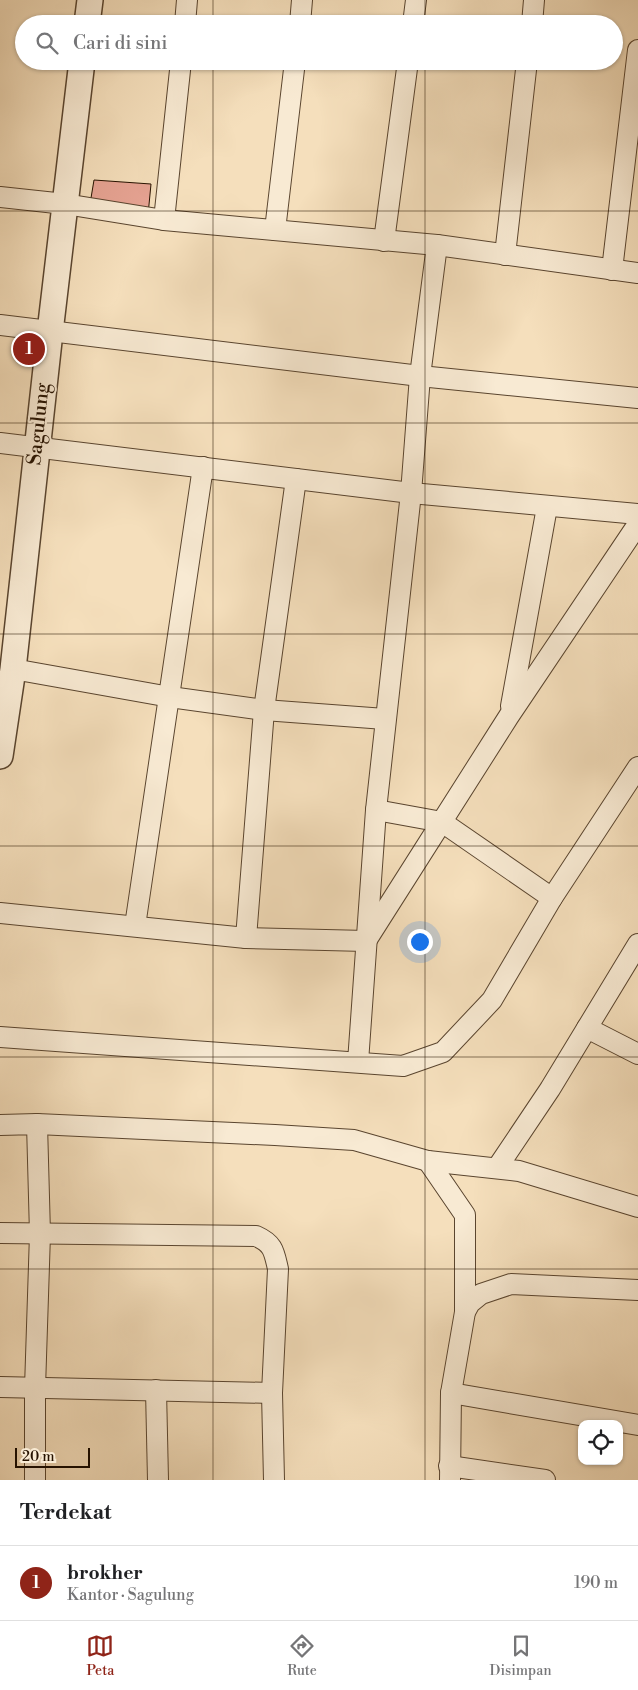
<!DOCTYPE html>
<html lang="id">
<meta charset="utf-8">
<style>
body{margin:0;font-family:"Libre Bodoni",serif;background:#f6f6f6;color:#202124}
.controls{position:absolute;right:15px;bottom:15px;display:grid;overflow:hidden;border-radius:10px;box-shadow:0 1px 4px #0004}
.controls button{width:45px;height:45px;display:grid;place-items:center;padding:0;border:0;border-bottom:1px solid #e0e0e0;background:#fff;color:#202124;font:25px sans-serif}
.scale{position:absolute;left:15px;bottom:12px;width:75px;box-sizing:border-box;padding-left:5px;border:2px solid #261200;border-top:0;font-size:14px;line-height:18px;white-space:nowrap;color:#261200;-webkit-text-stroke:4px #f8ead3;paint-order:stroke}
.you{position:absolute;left:419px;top:941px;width:18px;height:18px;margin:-12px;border:4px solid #fff;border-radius:50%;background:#1a73e8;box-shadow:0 0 0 8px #1a73e833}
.badge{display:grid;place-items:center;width:32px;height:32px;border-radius:50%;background:#8f2418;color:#fff;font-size:16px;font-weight:700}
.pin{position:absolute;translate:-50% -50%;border:2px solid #fff;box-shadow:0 1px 5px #0006}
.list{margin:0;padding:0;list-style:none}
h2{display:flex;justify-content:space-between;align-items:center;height:65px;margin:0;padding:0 20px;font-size:21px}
h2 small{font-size:16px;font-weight:400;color:#757577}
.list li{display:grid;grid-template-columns:32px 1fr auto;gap:15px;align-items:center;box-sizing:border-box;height:75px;padding:0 20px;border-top:1px solid #e0e0e0}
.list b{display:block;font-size:19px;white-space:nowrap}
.list p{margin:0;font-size:16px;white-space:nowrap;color:#757577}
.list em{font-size:16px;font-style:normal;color:#757577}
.icon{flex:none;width:28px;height:28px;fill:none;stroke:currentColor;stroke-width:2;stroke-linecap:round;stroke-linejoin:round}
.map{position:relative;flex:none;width:638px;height:1480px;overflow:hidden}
.search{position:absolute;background:#fff;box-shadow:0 1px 4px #0004;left:15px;right:15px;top:15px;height:55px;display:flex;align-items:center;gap:12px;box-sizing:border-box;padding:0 18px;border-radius:28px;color:#757577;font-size:19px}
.sheet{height:140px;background:#fff}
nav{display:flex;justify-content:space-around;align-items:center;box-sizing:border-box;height:70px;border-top:1px solid #e0e0e0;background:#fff;font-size:14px;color:#757577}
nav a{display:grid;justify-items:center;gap:2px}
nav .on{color:#8f2418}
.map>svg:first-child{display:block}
.building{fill:#e7a494;stroke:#261200}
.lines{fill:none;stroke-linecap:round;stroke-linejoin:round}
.minor-casing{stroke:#5a452f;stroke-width:22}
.tertiary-casing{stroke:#5a452f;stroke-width:28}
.minor{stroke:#f8ead3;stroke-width:20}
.tertiary{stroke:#f8ead3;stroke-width:25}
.grid{fill:none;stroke:#261200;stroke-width:1;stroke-opacity:0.55}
.labels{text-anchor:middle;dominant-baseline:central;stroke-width:4;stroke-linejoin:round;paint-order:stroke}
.street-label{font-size:20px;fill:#261200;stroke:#f8ead3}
</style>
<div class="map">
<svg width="638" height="1480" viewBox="0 0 638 1480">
<rect width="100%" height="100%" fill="#f5dfbc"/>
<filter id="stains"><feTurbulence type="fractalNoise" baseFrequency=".004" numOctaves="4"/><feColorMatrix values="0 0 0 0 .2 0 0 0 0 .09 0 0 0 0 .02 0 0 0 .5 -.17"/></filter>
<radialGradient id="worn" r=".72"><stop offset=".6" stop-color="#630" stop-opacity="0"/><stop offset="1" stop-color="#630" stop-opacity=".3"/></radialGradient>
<polygon class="building" points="94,180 151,184 148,215 90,204"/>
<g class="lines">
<defs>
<g id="minor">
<polyline points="185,24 187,0"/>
<polyline points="300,24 302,0"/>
<polyline points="413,24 416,0"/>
<polyline points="532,24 534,0"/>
<polyline points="0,197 65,204 164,220 437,245 638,273"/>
<polyline points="164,220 181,61"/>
<polyline points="275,230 295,61"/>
<polyline points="384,241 408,61"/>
<polyline points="505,255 527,61"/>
<polyline points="612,270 638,50"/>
<polyline points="0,325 420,376 638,398"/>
<polyline points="0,443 411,493 638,514"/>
<polyline points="13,669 170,697 264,710 385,719"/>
<polyline points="511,706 547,507"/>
<polyline points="376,810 442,822 552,898"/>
<polyline points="0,913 246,938 366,941 509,716 638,524"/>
<polyline points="135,926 203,467"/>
<polyline points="246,938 264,710 296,479"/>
<polyline points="587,1028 638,1054"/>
<polyline points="0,1037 403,1066 443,1052 492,1000 552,898 638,767"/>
<polyline points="358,1062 376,810 411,493 420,376 437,245"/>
<polyline points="37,1124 275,1135 354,1140 428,1161 519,1171 638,1207"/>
<polyline points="0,1125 37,1124 40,1234 35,1388 35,1480"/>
<polyline points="428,1161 465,1215 465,1312"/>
<polyline points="497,1168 550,1089 638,944"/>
<path d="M0 1233 256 1236C274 1244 274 1252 278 1269L272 1393 274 1480"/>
<polyline points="0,1387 272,1393"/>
<polyline points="156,1390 158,1480"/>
<polyline points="451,1393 638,1425"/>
<polyline points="449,1466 545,1480"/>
<polyline points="450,1480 451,1393 465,1312 470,1303 481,1294 511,1284 638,1290"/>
</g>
<g id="tertiary">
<polyline points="87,24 90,0"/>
<polyline points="0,756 13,669 50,332 82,61"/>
</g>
</defs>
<use href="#minor" class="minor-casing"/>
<use href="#tertiary" class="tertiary-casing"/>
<use href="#minor" class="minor"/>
<use href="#tertiary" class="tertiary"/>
</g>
<path class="grid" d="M213 0V24M425 0V24M213 61V1480M425 61V1480M0 211H638M0 423H638M0 634H638M0 846H638M0 1057H638M0 1269H638"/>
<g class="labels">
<g class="street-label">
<text transform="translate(39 424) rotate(-84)">Sagulung</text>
</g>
</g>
<rect width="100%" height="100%" filter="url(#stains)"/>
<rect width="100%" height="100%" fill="url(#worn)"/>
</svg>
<div class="controls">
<button><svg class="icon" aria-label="locate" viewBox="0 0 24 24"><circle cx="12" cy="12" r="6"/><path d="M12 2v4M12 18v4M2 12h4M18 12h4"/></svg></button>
</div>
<div class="scale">20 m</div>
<div class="you"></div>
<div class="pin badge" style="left:29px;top:349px">1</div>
<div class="search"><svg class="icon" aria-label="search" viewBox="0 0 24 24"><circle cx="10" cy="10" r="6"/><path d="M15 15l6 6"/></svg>Cari di sini</div>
</div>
<section class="sheet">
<h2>Terdekat<small></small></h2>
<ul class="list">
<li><span class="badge">1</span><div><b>brokher</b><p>Kantor · Sagulung</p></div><em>190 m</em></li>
</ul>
</section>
<nav>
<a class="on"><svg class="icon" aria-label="map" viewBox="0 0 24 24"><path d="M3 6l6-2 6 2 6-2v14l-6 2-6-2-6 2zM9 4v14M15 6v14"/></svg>Peta</a>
<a><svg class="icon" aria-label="directions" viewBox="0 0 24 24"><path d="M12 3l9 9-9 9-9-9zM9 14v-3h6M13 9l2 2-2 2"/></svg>Rute</a>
<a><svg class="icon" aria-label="saved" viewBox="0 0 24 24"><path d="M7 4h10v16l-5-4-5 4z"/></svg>Disimpan</a>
</nav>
